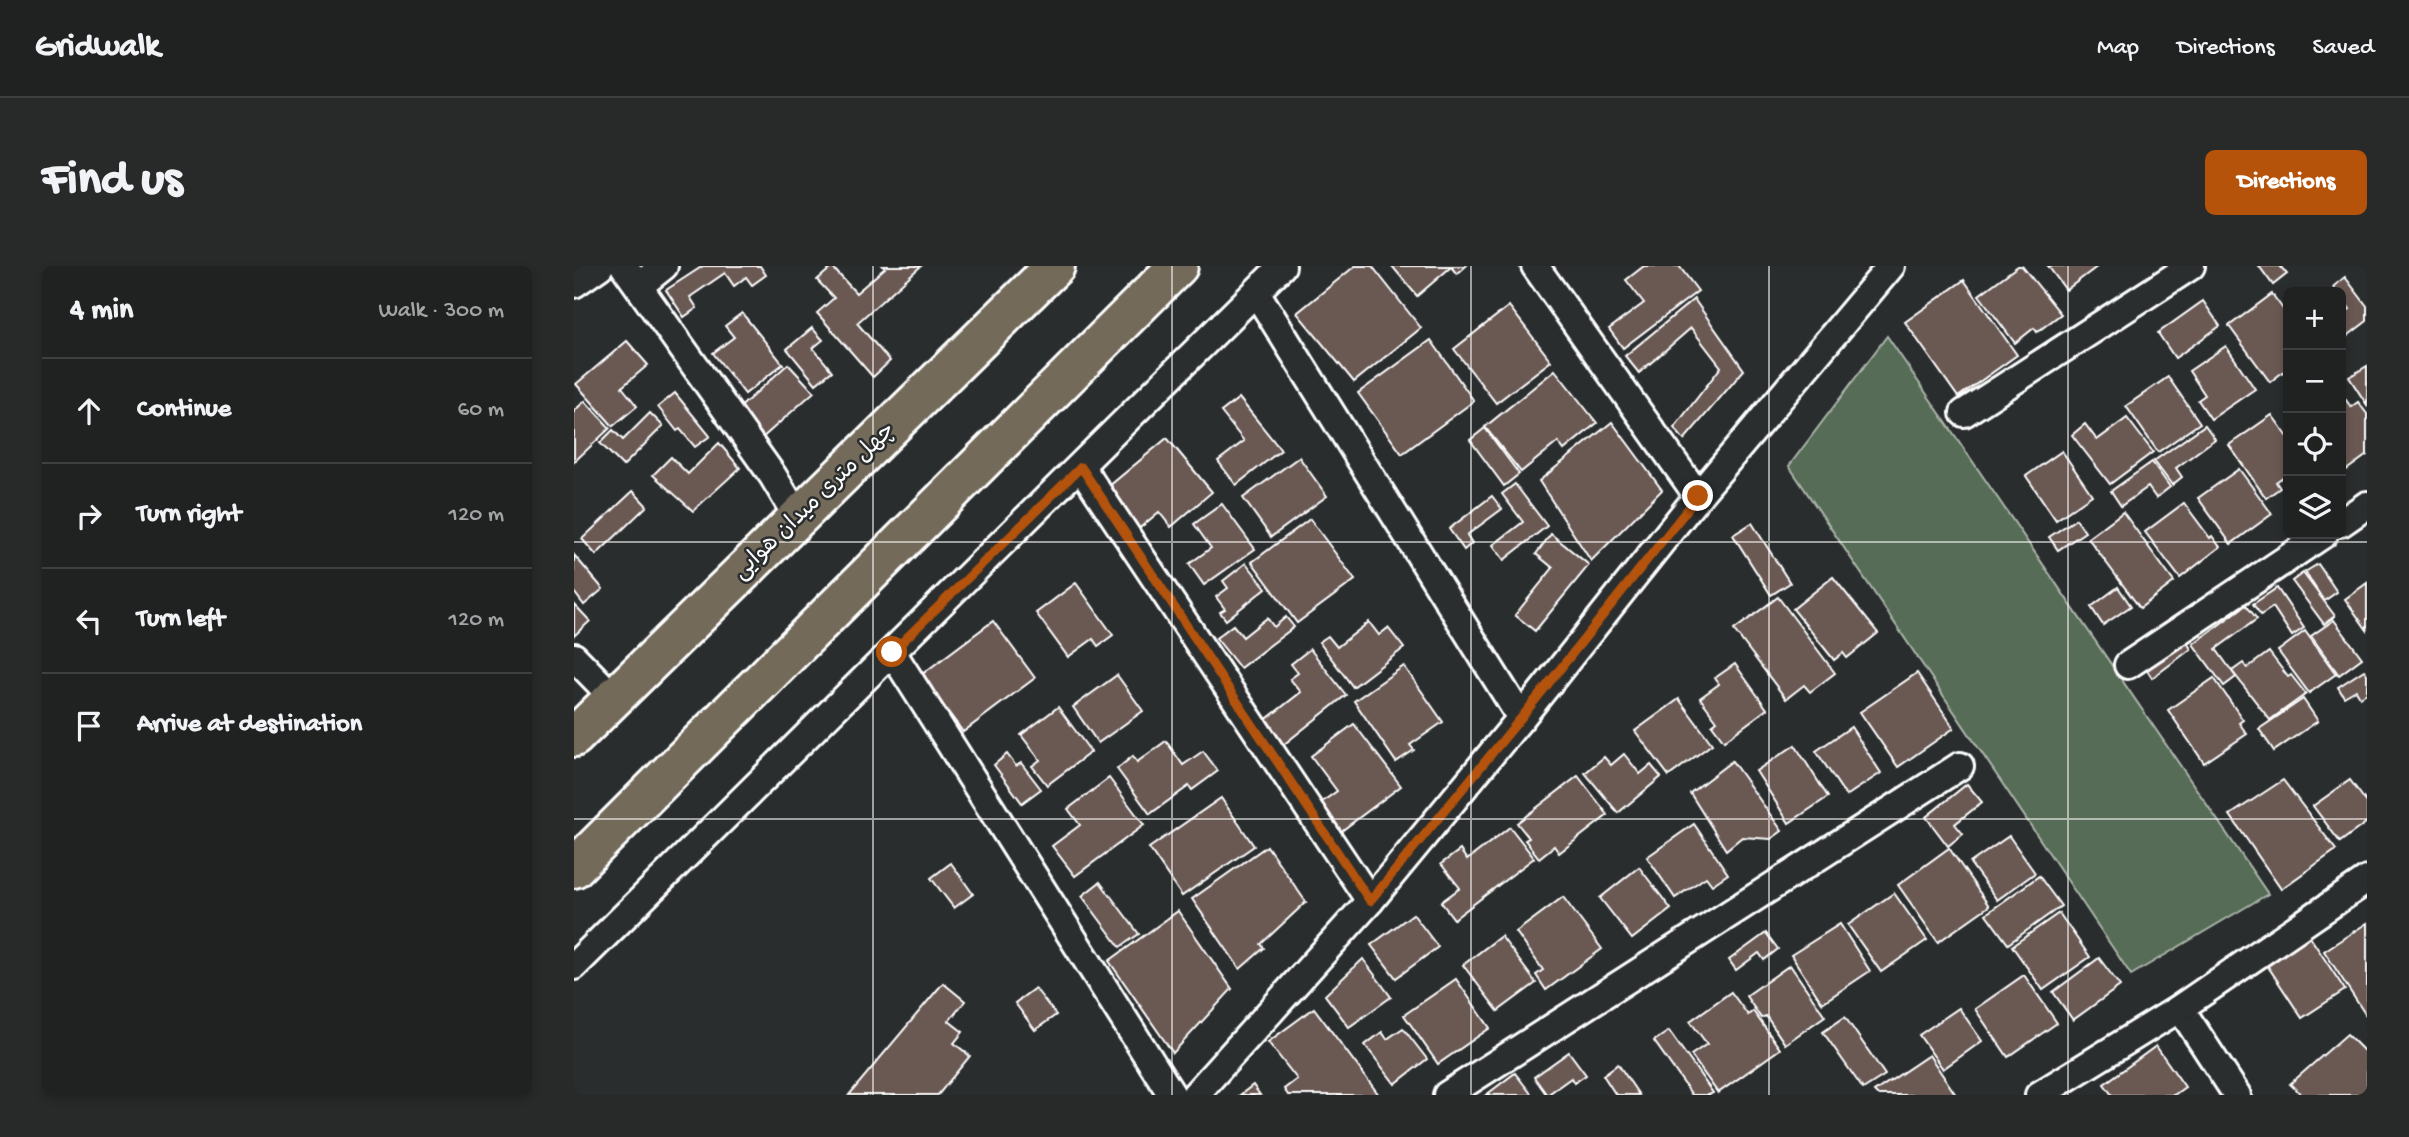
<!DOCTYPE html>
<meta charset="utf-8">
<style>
body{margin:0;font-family:"Gochi Hand","Playpen Sans Arabic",sans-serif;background:#282a2a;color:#f1f3f6}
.controls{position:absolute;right:21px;top:21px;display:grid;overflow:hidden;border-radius:10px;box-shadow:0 4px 10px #0003}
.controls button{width:63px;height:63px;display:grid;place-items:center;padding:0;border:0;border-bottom:2px solid #3d3f40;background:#202222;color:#f1f3f6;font:35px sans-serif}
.stop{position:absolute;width:21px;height:21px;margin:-16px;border:5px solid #b45309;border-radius:50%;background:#fff}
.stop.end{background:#b45309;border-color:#fff;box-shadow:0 2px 7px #0008}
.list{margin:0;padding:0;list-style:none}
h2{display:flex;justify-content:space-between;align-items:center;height:91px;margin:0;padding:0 28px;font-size:30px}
h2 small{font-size:23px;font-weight:400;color:#a2a4a5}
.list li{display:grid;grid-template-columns:46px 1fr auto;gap:21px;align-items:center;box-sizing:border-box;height:105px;padding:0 28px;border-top:2px solid #3d3f40}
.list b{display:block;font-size:26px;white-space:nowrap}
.list em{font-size:23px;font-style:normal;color:#a2a4a5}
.icon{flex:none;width:38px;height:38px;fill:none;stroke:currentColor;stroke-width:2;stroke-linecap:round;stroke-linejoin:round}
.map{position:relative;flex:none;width:1793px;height:829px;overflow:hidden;border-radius:10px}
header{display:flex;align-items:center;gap:42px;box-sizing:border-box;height:98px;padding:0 35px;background:#202222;border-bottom:2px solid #3d3f40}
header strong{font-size:33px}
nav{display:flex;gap:38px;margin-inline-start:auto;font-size:24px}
.intro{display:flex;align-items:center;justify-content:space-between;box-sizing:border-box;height:168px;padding:0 42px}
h1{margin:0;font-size:49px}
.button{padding:18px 32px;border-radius:10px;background:#b45309;color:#fff;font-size:24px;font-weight:700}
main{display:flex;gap:42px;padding:0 42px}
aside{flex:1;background:#202222;border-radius:10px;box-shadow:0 4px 10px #0003}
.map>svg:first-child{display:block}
.green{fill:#576c57;stroke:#abb6ab;stroke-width:2}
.building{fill:#6a5853;stroke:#fff;stroke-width:2}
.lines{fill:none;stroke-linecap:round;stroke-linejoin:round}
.street-casing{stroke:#fff;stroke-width:32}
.primary-casing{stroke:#fff;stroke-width:44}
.street{stroke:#2a2d2e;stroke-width:26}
.primary{stroke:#736b5a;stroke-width:38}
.route{stroke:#b45309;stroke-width:9}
.grid{fill:none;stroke:#fff;stroke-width:2;stroke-opacity:0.55}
.labels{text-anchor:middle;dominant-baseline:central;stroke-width:5;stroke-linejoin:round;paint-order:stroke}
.street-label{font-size:23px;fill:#fff;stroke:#2a2d2e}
</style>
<header>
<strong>Gridwalk</strong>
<nav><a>Map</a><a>Directions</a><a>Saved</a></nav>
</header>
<div class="intro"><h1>Find us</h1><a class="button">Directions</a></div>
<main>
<aside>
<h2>4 min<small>Walk · 300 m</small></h2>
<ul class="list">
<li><svg class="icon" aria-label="ahead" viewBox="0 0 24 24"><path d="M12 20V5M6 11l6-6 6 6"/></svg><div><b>Continue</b></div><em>60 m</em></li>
<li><svg class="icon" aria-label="right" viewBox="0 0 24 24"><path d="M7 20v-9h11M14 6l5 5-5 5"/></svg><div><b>Turn right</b></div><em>120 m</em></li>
<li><svg class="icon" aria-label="left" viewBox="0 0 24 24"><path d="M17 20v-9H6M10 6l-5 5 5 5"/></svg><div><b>Turn left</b></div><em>120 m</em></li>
<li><svg class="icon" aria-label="arrive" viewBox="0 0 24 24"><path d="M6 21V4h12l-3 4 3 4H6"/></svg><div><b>Arrive at destination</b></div></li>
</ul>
</aside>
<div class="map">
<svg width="1793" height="829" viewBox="0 0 1793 829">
<rect width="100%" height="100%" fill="#2a2d2e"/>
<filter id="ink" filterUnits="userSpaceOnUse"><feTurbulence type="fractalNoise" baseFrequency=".0143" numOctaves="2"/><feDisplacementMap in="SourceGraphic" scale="14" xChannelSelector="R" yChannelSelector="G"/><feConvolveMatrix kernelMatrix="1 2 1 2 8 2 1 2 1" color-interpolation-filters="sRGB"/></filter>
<g filter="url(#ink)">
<polygon class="green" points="1313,70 1694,628 1557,709 1215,200"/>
<g class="building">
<polygon points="129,0 186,0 192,9 178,19 172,11 160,20 151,7 116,31 123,42 110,51 92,24"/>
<polygon points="309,0 347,0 283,57 316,95 299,111 243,47 260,32 243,14 258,1 282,27 311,2"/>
<polygon points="781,0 798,0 847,62 780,116 723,47"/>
<polygon points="818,0 892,0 883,8 877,1 843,30"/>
<polygon points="1070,0 1105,0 1124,25 1049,82 1035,63 1070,37 1052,14"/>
<polygon points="1444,0 1448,0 1487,48 1463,66 1460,62 1441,77 1405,29"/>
<polygon points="1474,0 1524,0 1492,24"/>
<polygon points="1685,0 1706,0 1713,8 1699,19"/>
<polygon points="1771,11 1793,40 1793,55 1767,75 1767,50 1776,43 1767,31 1767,26 1763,26 1759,21"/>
<polygon points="1390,14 1443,89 1384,131 1331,56"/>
<polygon points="1698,28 1714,50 1714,102 1696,116 1655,60"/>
<polygon points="1120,33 1170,104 1110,174 1100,162 1147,101 1117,62 1065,107 1051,90"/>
<polygon points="1629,35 1646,60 1601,92 1584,67"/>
<polygon points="935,40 977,95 922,137 880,83"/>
<polygon points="168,47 209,98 171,128 139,87 160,71 151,60"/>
<polygon points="238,62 249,74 239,82 258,105 242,118 213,83"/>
<polygon points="857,74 900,135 828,188 784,127"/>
<polygon points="53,75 74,99 48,121 63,140 39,160 2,118"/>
<polygon points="1652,80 1681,123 1637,153 1624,134 1631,129 1615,105"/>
<polygon points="214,98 240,126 187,173 162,145"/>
<polygon points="1793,100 1793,139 1775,111"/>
<polygon points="981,104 1023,157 990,184 984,176 947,206 911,161"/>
<polygon points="1594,111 1626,157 1584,186 1552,140"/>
<polygon points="101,127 136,170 121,181 106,163 103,165 84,141"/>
<polygon points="1767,127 1777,141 1784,136 1793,148 1793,189 1767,208"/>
<polygon points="665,132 707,184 662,219 644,195 670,175 647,146"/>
<polygon points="11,135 36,162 0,196 0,145"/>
<polygon points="76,147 89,160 49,200 26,177 39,164 49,174"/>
<polygon points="1698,149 1714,171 1714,207 1702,216 1706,222 1692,232 1655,179"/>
<polygon points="1553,152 1579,186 1536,218 1498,169 1511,158 1523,174"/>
<polygon points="1038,156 1088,224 1017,295 965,215"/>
<polygon points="1631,159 1641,173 1602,202 1608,211 1598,219 1580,195"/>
<polygon points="911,162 945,208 930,220 896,174"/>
<polygon points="593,172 638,226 597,261 585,246 561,266 528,226"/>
<polygon points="145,177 166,202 119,245 79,209 97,191 114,208"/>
<polygon points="1488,185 1518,229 1482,254 1452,210"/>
<polygon points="725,191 753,230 697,271 669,232"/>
<polygon points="1578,196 1596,221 1582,232 1574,221 1547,240 1537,225"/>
<polygon points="1665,203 1698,248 1657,278 1624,232"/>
<polygon points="941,218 973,260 930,294 919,279 949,256 928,228"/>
<polygon points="59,225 73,240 22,289 8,273"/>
<polygon points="918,230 928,243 893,269 898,277 890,284 875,263"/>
<polygon points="1610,237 1636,272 1638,270 1646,281 1606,312 1571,266"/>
<polygon points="648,238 681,283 630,319 615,298 637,282 620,258"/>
<polygon points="1549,246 1600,316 1566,342 1514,272"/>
<polygon points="736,253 781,314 723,357 678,296"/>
<polygon points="1502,253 1511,266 1484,284 1475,271"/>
<polygon points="1178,257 1216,317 1197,329 1159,269"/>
<polygon points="977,268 1015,299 961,365 941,349 979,302 962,288"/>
<polygon points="0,289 29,323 10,339 0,326"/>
<polygon points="672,297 692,322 652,354 646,346 651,343 642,331 654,322 649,315"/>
<polygon points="1744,298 1763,326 1750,335 1731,306"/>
<polygon points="1729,307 1761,350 1750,358 1718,315"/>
<polygon points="1259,311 1304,367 1273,392 1269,387 1260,394 1219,343"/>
<polygon points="502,317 539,369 524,380 519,373 494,391 462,347"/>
<polygon points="1793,317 1793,364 1771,333"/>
<polygon points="1544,321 1557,340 1529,359 1517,341"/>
<polygon points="1703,322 1730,362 1718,370 1699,341 1687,349 1679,338"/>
<polygon points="1204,331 1261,407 1236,426 1230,419 1212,433 1160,364"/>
<polygon points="0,338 16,355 0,370"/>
<polygon points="1672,339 1683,353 1642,383 1662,411 1650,420 1619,378"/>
<polygon points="712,351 720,361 666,402 642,372 659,359 669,371 693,352 700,361"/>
<polygon points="1760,354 1788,392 1765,409 1737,370"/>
<polygon points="419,355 461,412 389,466 347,409"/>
<polygon points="795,356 805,369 814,362 830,382 779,421 745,376 754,370 763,381"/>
<polygon points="1731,365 1762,408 1735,427 1704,385"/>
<polygon points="1610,371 1617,383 1578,412 1571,401"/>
<polygon points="736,383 772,429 704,483 685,459 727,426 716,413 724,407 717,398"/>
<polygon points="1695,386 1714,411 1717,409 1732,428 1696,454 1658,405 1669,397 1673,402"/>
<polygon points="1161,398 1193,443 1150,475 1138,459 1143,455 1126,432 1145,418 1141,412"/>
<polygon points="830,400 869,456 836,479 840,484 822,496 780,435"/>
<polygon points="1790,404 1793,408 1793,427 1786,431 1782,424 1770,431 1764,421"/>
<polygon points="1343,407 1380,462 1324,501 1286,446"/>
<polygon points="543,409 569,445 524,477 499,441"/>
<polygon points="1640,412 1669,454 1665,457 1673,468 1630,497 1594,444"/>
<polygon points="1105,433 1138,478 1095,510 1061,465"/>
<polygon points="1729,433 1744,455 1700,485 1685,463"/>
<polygon points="484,441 517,486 473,519 458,500 466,494 447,469"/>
<polygon points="780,458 827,520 762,569 741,541 763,525 737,490"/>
<polygon points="1277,461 1307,507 1272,530 1242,485"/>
<polygon points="592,475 609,499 629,485 644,505 618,524 615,520 576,548 543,503 559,490 563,496"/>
<polygon points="1221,479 1254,531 1215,557 1182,505"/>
<polygon points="433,488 442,500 447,497 467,523 448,537 420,499"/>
<polygon points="1050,488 1066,508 1077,499 1087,511 1044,547 1011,507 1030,491 1037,499"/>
<polygon points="1158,495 1208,565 1197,573 1168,571 1152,584 1116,527"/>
<polygon points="1004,510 1034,549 985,587 980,580 965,592 951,574 955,572 943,557"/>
<polygon points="535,512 570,559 501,610 478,580 506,559 494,543"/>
<polygon points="1709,514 1762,584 1707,623 1656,549"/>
<polygon points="1776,514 1793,537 1793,556 1766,576 1739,540"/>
<polygon points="1393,518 1408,536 1381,558 1389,568 1374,580 1352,551"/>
<polygon points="647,532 680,580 608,630 575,582"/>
<polygon points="1120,558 1154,608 1138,619 1132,611 1101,632 1073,591"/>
<polygon points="936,561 960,592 880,653 867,636 886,622 867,598 886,584 893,594"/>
<polygon points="1435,570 1461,607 1423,634 1396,597"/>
<polygon points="693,580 732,636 687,678 690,682 666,703 618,633"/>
<polygon points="1375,582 1415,640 1364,676 1324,619"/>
<polygon points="377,597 399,628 380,642 357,612"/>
<polygon points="1065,601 1097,643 1058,673 1026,632"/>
<polygon points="1465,610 1487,640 1434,678 1412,648"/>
<polygon points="526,616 565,668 546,681 508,630"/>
<polygon points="1320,627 1353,674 1307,706 1274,659"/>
<polygon points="989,631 1028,683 972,724 962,709 969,704 942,666"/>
<polygon points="604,645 658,723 599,787 535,695"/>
<polygon points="1485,647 1516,691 1469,724 1438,680"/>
<polygon points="839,648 864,681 822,712 797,679"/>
<polygon points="1793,657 1793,751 1750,685"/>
<polygon points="1266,658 1296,705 1248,737 1217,689"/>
<polygon points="1192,667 1204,683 1190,694 1185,687 1162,704 1155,694"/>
<polygon points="927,670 962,717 924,745 889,699"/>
<polygon points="1736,671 1771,724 1728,752 1693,699"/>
<polygon points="1525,692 1546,720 1499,754 1479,726"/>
<polygon points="789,693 817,731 775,761 751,729"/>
<polygon points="1216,699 1251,750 1211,778 1192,750 1187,752 1172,730"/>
<polygon points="1450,709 1483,757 1434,791 1401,743"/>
<polygon points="882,713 916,762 864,798 830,749"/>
<polygon points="369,717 391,735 375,755 389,766 380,777 396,790 364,829 275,829"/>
<polygon points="461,722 482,749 461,764 441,737"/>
<polygon points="1157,726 1174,749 1179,745 1206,783 1144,827 1117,789 1133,778 1116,755"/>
<polygon points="740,742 805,829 714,829 710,823 723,813 694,776"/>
<polygon points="1385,742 1408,775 1369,803 1345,769"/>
<polygon points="1271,751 1311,809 1289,823 1249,766"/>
<polygon points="829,762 853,793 821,818 791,779 808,766 813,773"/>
<polygon points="1095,765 1139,827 1135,829 1118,829 1080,775"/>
<polygon points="1773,768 1793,788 1793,829 1728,829 1716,818"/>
<polygon points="1582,780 1611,821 1600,829 1538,829 1530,818"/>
<polygon points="995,786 1012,809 1000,817 997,812 973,829 960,811"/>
<polygon points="1355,789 1382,829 1303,829 1300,826"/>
<polygon points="1044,798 1065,829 1042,829 1029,809"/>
<polygon points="941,807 958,829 912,829"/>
<polygon points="679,819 686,829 666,829"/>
</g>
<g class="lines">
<defs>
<g id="street">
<polyline points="50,0 199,210 224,252"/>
<polyline points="961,0 1124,230"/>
<polyline points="0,18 26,0"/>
<polyline points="65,20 90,0"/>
<polyline points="682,26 947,452"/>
<polyline points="1390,147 1617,0"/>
<polyline points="507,201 796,635"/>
<polyline points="1767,257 1793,239"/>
<polyline points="318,386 598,829"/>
<polyline points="0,391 40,432"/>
<polyline points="1554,399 1750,268"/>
<polyline points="0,700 708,0"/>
<polyline points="1606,742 1663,829"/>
<polyline points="621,829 796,635 947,452 1124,230 1317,0"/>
<polyline points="873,829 1386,500"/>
<polyline points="1465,829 1606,742 1793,614"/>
</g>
<g id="primary">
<polyline points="0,471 481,0"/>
<polyline points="0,602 604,0"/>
</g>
</defs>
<use href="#street" class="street-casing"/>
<use href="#primary" class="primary-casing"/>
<use href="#street" class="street"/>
<use href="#primary" class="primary"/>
</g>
</g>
<g class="lines" filter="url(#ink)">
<polyline class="route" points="318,386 507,201 796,635 947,452 1124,230"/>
</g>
<path class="grid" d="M299 0V829M598 0V829M897 0V829M1195 0V829M1494 0V829M0 276H1793M0 553H1793"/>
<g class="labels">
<g class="street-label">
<text transform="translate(241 236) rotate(-44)">چهل متری میدان هوایی</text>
</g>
</g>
</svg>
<div class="controls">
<button>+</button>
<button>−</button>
<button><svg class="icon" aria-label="locate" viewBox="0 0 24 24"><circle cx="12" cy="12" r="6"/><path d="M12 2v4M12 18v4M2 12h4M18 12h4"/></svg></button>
<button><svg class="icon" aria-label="layers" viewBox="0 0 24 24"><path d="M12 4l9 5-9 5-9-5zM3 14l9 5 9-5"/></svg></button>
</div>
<div class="stop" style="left:318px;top:386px"></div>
<div class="stop end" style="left:1124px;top:230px"></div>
</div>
</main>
